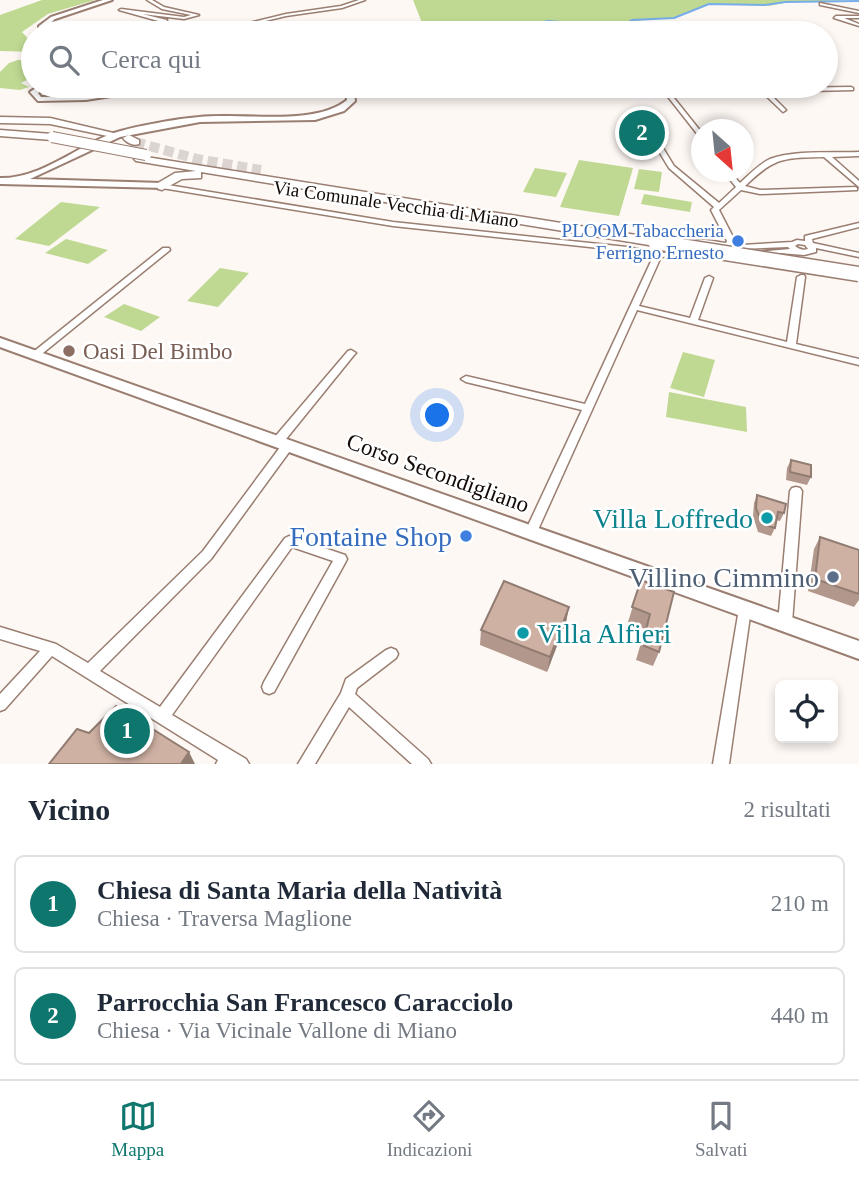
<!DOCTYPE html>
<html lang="it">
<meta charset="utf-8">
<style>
body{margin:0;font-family:Georgia,serif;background:#f2f2f3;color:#1f2937}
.controls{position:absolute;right:21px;bottom:21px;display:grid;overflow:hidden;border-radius:10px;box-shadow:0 4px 10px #0003}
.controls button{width:63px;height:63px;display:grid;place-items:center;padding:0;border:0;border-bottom:2px solid #e0e1e3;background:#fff;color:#1f2937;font:35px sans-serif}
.compass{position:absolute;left:691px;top:119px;width:63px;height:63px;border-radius:50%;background:#fff;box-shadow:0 4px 10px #0003;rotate:153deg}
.you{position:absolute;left:438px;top:416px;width:24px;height:24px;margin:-18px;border:5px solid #fff;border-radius:50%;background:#1a73e8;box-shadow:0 0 0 10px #1a73e833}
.badge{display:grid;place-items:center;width:46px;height:46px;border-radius:50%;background:#0f766e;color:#fff;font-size:23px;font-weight:700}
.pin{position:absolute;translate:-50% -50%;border:4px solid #fff;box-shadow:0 2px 7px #0006}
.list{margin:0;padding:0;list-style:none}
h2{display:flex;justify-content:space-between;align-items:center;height:91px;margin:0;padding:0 28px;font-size:30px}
h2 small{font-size:23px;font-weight:400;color:#747a83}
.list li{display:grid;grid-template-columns:46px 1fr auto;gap:21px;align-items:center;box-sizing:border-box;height:98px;margin:0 14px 14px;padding:0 14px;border:2px solid #e0e1e3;border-radius:10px}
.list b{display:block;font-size:26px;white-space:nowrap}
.list p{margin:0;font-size:23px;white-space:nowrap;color:#747a83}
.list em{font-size:23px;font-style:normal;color:#747a83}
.icon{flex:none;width:38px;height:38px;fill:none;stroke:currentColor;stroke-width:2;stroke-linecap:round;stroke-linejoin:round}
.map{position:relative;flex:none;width:859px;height:764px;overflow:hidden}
.search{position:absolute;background:#fff;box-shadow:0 4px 10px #0003;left:21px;right:21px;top:21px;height:77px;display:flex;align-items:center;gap:18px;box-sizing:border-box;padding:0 24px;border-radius:38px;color:#747a83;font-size:26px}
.sheet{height:315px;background:#fff}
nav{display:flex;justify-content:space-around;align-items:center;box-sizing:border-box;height:98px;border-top:2px solid #e0e1e3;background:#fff;font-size:19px;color:#747a83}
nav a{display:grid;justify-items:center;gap:4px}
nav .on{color:#0f766e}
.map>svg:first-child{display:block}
.green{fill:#bfd992}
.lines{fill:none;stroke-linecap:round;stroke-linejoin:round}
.stream{stroke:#77aee9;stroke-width:2}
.highway-tunnel{stroke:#dbd4d1;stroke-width:10;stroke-dasharray:10 5;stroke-linecap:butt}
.street-casing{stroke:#9a7e71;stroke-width:3}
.secondary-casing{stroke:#9a7e71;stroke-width:4}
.highway-casing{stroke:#9a7e71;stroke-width:3}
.street{fill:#fff;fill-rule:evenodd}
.secondary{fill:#fff;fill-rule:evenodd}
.highway{fill:#fff;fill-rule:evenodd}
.highway-bridge-far1-casing{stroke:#9a7e71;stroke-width:12;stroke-linecap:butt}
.highway-bridge-casing{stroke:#9a7e71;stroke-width:17;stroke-linecap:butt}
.highway-bridge-far1{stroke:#fff;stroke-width:10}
.highway-bridge{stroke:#fff;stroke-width:14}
.wall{fill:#b2988c}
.shaded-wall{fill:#917c72}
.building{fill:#cfb1a3;stroke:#917c72;stroke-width:2}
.shop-dot{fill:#3f7fe0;stroke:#fff;stroke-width:2.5}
.education-dot{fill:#8d6e63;stroke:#fff;stroke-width:2.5}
.culture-dot{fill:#0f9aa8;stroke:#fff;stroke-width:2.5}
.service-dot{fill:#5c6f8a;stroke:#fff;stroke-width:2.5}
.labels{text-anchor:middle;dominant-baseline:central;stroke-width:5;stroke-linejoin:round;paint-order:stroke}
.far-street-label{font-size:19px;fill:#130a06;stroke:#fff}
.far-shop-label{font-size:19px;fill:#366cbe;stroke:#fff;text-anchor:end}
.education-label{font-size:23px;fill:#785e54;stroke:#fff;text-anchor:start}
.street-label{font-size:23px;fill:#130a06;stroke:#fff}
.near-culture-label{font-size:28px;fill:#0d838f;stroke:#fff;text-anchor:end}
.near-shop-label{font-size:28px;fill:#366cbe;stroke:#fff;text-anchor:end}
.near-service-label{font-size:28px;fill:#4e5e75;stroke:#fff;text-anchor:end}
</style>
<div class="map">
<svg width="859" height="764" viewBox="0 0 859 764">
<rect width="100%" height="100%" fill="#fef8f5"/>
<g class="green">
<polygon points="42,0 95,0 48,14 22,32 33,44 33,52 0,51 0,15"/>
<polygon points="413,0 855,0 789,2 769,6 709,4 672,18 634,21 616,28 563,21 502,33 426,33"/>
<polygon points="18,60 33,60 33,77 21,83 29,87 20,90 0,88 0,72 9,63"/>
<polygon points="579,160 633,168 619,216 560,207"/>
<polygon points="535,168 567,173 556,197 523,192"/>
<polygon points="639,169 662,172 659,192 634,189"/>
<polygon points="644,194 692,202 690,212 641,204"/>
<polygon points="61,202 100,207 49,246 15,239"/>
<polygon points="66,239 108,250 88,264 45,253"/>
<polygon points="220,268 249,273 218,307 187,301"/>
<polygon points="124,304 160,317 141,331 104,317"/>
<polygon points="683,352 715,360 704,397 670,388"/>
<polygon points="669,392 746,407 747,432 666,417"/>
</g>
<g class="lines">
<g class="stream">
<polyline points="500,33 548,21 620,27 632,20 674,18 709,4 765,5 785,2 859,1"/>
<path d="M204 86C255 102 303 97 355 86"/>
</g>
<polyline class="highway-tunnel" points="135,142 197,159 261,170"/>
<defs>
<g id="street">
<polygon points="147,0 152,0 164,7 199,15 184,19 142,14 167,20 165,24 168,26 241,25 286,14 341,6 359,0 365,0 342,8 286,16 241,27 167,28 160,25 162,22 119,10 121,9 184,17 191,15 162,9"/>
<polygon points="820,3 859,11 859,13 820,5"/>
<polygon points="836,16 859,16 859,18 844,18 859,24 859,26 834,18"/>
<polygon points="851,87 853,88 853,90 768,92 786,110 783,112 762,92 670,93 702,133 702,140 665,93 622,94 619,92 622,90"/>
<path d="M646 123 649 125 674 166 719 203 736 187 724 172H730L740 183C749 175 759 164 770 159 793 150 834 153 859 152V156L832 157 859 181V187L824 157C783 158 775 157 745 186L760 190 855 187 857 188V190L760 194 741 190 719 210 735 241 733 244 741 245 792 242 797 240 805 241V236L859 223V227L812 239 813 243 859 253V257L816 248V252L804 255 780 253 758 256H755V252L790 249 788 247 741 249 717 246 718 252 714 254 660 257 627 251 393 226 162 188 159 186 162 184 393 222 627 247 660 253 687 252 681 248V243C695 236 710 241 726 243L727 241 711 210 714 207 669 168 643 125ZM696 242 709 246 710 250 697 252 689 247V244ZM798 244 805 245 808 249C803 251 799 249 795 246Z"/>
<polygon points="163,248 169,248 170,250 38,357 32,357 30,355 32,353"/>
<polygon points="653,257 656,257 660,259 639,306 690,318 705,278 709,276 713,278 698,320 787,342 797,277 801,275 804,275 805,277 796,344 859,359 859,365 637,310 537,532 535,535 531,537 527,535 525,532 582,410 466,382 461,379 466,376 585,404"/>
<polygon points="351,350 356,353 354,355 282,444 274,444 273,441 274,438 348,351"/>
<polygon points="288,441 292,442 293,445 292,448 211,559 100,671 160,707 285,538 289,536 345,555 347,559 345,563 274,692 269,694 264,692 262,687 264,682 333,561 292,547 172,715 246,759 249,764 216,764 218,760 52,656 5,709 0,711 0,694 40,651 0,639 0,627 56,644 88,663 203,551 284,442"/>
<polygon points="796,487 800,488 802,491 792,623 790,627 785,629 780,627 778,623 790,491 792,488"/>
<polygon points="745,603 750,605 751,609 729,764 713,764 739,609 740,605"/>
<polygon points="391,648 396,650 398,654 396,658 357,688 355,694 428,759 431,764 412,764 349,707 315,764 298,764 341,693 346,679 386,650"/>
</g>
<g id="secondary">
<polygon points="103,0 112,0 55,19 44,28 61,33 49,33 39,30 39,26 51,17"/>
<polygon points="39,86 48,86 38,93 41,97 86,96 155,86 173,86 86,100 38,101 30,92"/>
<path d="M333 86H342L354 93 355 101 344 111 315 120 200 122 120 137 30 179 162 183 167 186 165 188 0 184V178C41 179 77 146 114 133 135 126 177 119 199 117 241 112 314 127 347 100L346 94Z"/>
<polygon points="0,338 859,641 859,659 0,347"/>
</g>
<g id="highway">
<polygon points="0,117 50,118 122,135 117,138 50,124 0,123"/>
<polygon points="0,130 52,134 57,137 52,140 0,136"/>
<path d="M129 135 139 140V144C133 146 127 143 123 138Z"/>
<polygon points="140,156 655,238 662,242 655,246 201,172 201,178 182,179 162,190 158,189 158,183 175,173 196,171 136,161 134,159"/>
</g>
</defs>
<use href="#street" class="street-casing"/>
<use href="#secondary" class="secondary-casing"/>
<use href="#highway" class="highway-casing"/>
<use href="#street" class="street"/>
<use href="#secondary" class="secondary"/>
<use href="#highway" class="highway"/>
<defs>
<polyline id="highway-bridge-far1" points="52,137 146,155"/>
<polyline id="highway-bridge" points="655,242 859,274"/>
</defs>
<use href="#highway-bridge-far1" class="highway-bridge-far1-casing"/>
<use href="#highway-bridge" class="highway-bridge-casing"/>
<use href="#highway-bridge-far1" class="highway-bridge-far1"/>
<use href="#highway-bridge" class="highway-bridge"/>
</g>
<g class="wall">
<polygon points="791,460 811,477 807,485 786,480 787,468"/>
<polygon points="757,495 784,513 780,521 776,520 775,528 771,536 758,532 753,516 754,503"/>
<polygon points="820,537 859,550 859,600 854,607 808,591 814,549"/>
<polygon points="641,580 674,592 659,652 653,666 636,660 645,629 628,622"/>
<polygon points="569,607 566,622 547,672 480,645 481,630"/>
</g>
<g class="shaded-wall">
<polygon points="569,607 566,622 547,672 550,657"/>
<polygon points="189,752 195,764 181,764"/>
</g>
<g class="building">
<polygon points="791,460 811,465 811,477 790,472"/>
<polygon points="757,495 786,504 784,513 778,512 775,528 762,524 756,508"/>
<polygon points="820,537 859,550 859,594 815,579"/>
<polygon points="641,580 674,592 659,652 642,645 650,614 632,607"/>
<polygon points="504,581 569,607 550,657 481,630"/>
<polygon points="116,706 189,752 181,764 49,764 77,729 89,733"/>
</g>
<g class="shop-dot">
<circle cx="738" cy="241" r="7"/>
<circle cx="466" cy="536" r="7"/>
</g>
<circle class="education-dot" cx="69" cy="351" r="7"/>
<g class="culture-dot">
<circle cx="767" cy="518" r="7"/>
<circle cx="523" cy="633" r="7"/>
</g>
<circle class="service-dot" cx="833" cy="577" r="7"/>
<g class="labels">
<g class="far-street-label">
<text transform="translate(396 204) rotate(8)">Via Comunale Vecchia di Miano</text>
</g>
<g class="far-shop-label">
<text x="724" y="230">PLOOM Tabaccheria<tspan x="724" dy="22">Ferrigno Ernesto</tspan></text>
</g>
<g class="education-label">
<text x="83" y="351">Oasi Del Bimbo</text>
</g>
<g class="street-label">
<text transform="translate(438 473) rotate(20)">Corso Secondigliano</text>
</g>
<g class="near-culture-label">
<text x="753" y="518">Villa Loffredo</text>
<text x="537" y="633" text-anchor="start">Villa Alfieri</text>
</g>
<g class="near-shop-label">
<text x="452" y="536">Fontaine Shop</text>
</g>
<g class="near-service-label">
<text x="819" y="577">Villino Cimmino</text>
</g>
</g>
</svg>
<div class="controls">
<button><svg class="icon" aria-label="locate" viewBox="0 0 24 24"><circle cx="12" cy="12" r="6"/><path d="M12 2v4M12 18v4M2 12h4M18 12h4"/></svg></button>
</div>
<svg class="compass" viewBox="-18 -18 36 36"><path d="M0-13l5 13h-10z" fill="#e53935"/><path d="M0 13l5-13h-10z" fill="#747a83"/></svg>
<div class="you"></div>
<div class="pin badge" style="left:127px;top:731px">1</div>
<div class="pin badge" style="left:642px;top:133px">2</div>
<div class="search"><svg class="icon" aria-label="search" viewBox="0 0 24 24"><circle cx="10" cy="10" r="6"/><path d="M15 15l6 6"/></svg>Cerca qui</div>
</div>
<section class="sheet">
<h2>Vicino<small>2 risultati</small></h2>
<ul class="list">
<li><span class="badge">1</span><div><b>Chiesa di Santa Maria della Natività</b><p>Chiesa · Traversa Maglione</p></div><em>210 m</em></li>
<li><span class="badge">2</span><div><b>Parrocchia San Francesco Caracciolo</b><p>Chiesa · Via Vicinale Vallone di Miano</p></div><em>440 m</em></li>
</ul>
</section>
<nav>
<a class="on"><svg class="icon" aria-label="map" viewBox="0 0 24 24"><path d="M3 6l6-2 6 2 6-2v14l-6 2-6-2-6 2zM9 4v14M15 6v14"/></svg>Mappa</a>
<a><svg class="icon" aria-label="directions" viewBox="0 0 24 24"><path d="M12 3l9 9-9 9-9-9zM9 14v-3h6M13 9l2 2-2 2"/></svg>Indicazioni</a>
<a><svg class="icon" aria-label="saved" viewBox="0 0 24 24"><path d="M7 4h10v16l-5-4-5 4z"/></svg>Salvati</a>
</nav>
